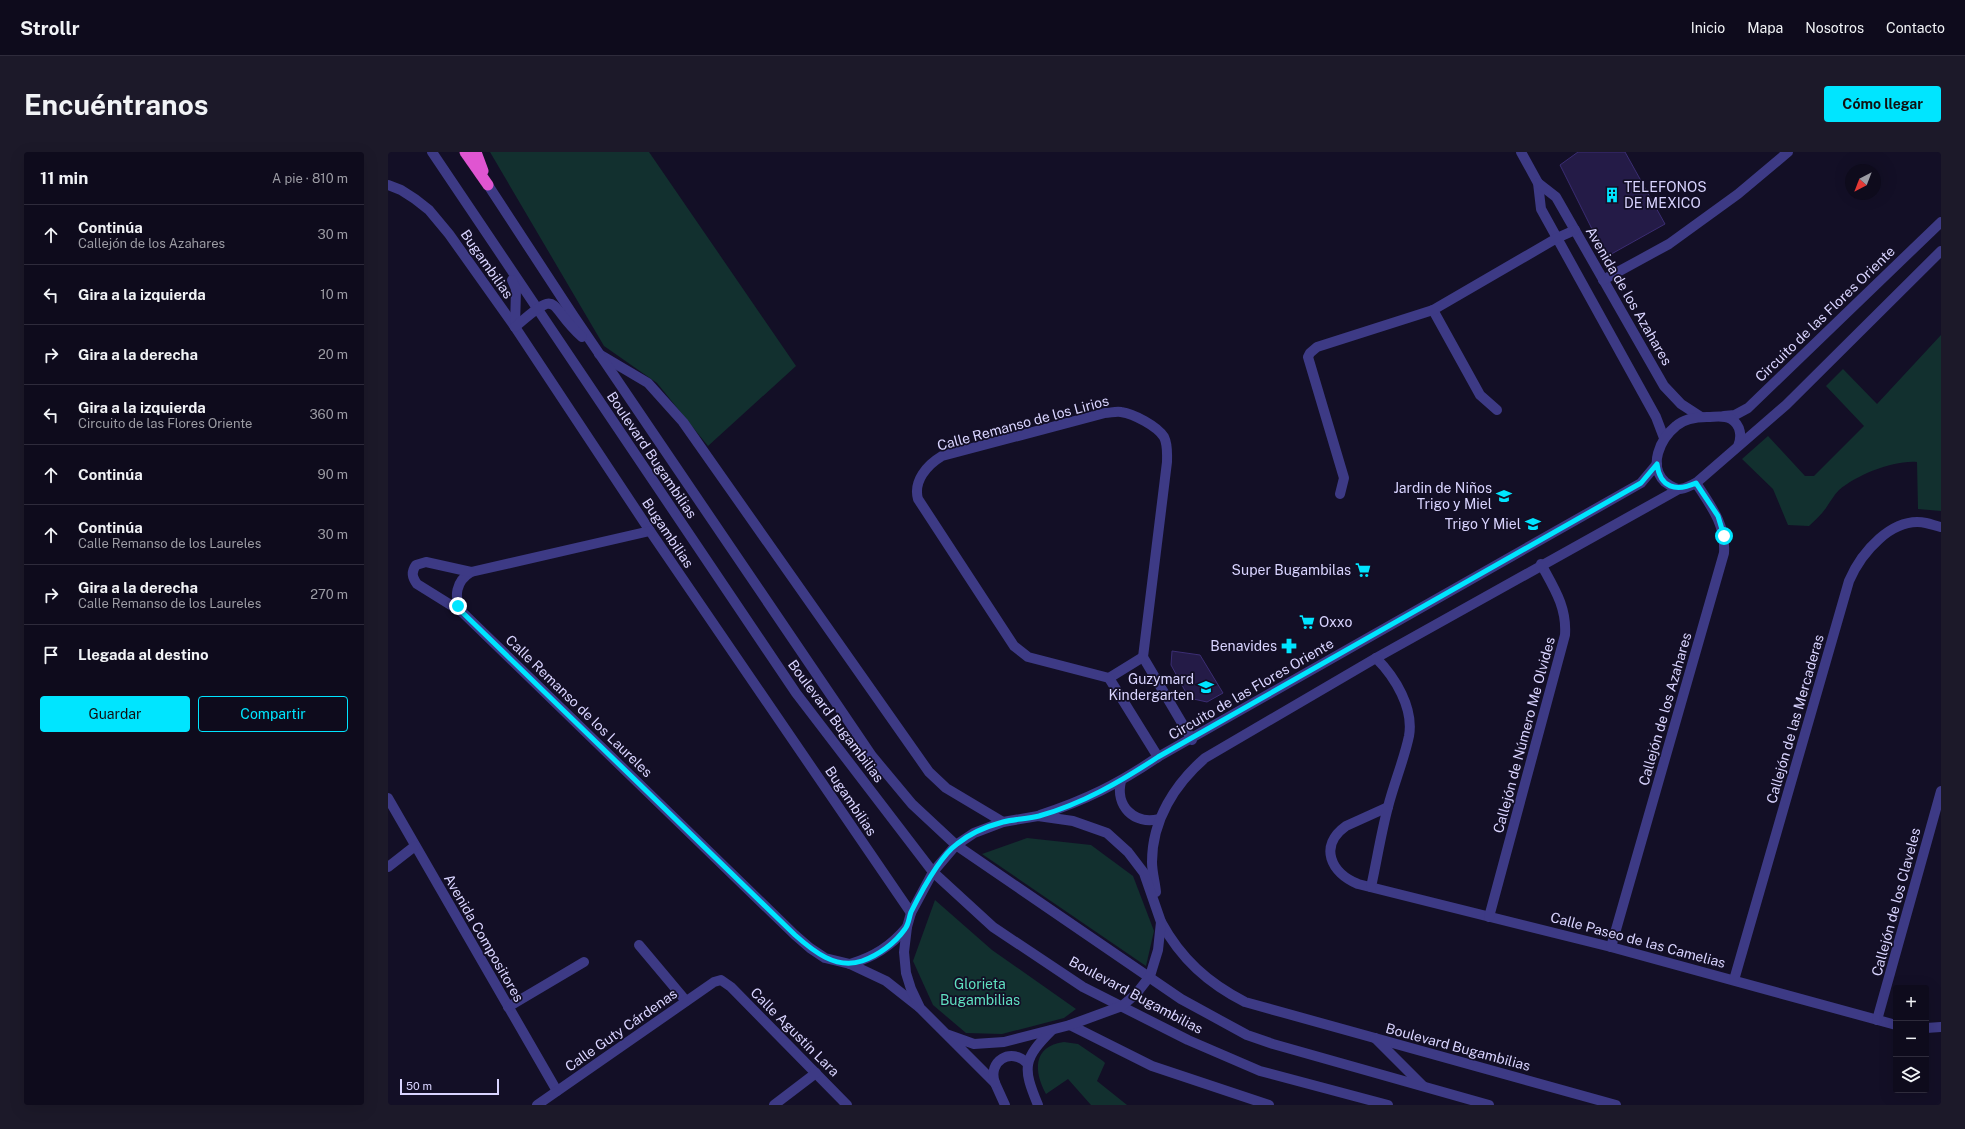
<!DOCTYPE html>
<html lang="es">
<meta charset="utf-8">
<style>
body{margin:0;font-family:"Public Sans",sans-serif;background:#1c1929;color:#f1f3f6}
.controls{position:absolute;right:12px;bottom:12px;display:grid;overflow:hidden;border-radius:4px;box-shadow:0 4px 16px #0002}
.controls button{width:36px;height:36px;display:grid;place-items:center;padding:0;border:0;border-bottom:1px solid #2e2b3b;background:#0e0b1c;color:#f1f3f6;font:20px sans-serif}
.compass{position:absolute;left:1457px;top:12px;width:36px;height:36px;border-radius:50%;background:#0e0b1c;box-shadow:0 4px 16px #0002;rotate:222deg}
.scale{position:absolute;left:12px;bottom:10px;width:99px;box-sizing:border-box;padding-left:4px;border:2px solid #d9d4ff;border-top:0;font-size:11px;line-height:14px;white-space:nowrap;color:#d9d4ff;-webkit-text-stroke:3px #130f26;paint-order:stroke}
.stop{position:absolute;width:12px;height:12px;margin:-9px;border:3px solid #00e5ff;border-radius:50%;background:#fff}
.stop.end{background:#00e5ff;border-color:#fff;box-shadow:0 1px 4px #0008}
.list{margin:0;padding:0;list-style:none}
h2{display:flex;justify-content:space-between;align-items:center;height:52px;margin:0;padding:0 16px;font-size:17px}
h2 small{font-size:13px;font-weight:400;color:#9b9ba3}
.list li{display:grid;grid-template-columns:26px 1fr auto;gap:12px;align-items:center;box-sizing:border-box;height:60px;padding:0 16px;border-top:1px solid #2e2b3b}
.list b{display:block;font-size:15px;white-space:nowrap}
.list p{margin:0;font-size:13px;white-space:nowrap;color:#9b9ba3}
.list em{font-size:13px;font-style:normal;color:#9b9ba3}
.actions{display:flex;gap:8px;padding:12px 16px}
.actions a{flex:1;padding:9px 0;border:1px solid #00e5ff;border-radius:4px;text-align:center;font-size:14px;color:#00e5ff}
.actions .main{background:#00e5ff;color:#111}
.icon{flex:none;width:22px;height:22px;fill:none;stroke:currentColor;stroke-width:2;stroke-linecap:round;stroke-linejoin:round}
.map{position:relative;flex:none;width:1553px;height:953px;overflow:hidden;border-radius:4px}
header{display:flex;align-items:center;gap:24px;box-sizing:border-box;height:56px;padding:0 20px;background:#0e0b1c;border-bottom:1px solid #2e2b3b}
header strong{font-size:19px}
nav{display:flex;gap:22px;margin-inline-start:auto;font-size:14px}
.intro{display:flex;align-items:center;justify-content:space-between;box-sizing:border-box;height:96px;padding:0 24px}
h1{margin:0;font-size:28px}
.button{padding:10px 18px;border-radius:4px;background:#00e5ff;color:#111;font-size:14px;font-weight:700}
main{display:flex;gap:24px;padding:0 24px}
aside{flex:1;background:#0e0b1c;border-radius:4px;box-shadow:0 4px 16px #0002}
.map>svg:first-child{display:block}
.green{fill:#12302f}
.building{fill:#241b47;stroke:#3b2d73}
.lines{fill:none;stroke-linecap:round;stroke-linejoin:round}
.minor{stroke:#3d3a85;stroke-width:10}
.tertiary{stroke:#3d3a85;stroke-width:10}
.trunk{stroke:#e055d1;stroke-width:11}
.route{stroke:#00e5ff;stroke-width:5}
.labels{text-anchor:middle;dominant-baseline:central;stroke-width:3.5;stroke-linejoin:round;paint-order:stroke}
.poi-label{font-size:14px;fill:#d9d4ff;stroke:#130f26;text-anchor:end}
.street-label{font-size:14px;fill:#d9d4ff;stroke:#130f26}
.park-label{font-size:14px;fill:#5fe0c0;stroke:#130f26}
</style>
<header>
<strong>Strollr</strong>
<nav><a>Inicio</a><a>Mapa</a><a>Nosotros</a><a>Contacto</a></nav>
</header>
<div class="intro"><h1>Encuéntranos</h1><a class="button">Cómo llegar</a></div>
<main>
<aside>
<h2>11 min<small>A pie · 810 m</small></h2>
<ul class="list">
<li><svg class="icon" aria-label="ahead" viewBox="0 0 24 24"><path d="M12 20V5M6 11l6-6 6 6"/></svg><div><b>Continúa</b><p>Callejón de los Azahares</p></div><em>30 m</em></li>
<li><svg class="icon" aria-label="left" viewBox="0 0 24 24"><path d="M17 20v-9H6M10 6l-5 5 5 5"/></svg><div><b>Gira a la izquierda</b></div><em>10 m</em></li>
<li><svg class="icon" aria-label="right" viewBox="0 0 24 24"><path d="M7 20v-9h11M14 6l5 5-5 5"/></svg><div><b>Gira a la derecha</b></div><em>20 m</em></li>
<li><svg class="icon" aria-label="left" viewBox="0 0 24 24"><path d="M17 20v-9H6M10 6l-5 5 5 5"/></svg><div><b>Gira a la izquierda</b><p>Circuito de las Flores Oriente</p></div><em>360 m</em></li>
<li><svg class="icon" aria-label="ahead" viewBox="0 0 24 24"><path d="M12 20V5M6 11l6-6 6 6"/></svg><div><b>Continúa</b></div><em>90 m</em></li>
<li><svg class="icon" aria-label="ahead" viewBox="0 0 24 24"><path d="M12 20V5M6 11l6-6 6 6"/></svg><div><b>Continúa</b><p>Calle Remanso de los Laureles</p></div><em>30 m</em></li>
<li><svg class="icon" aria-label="right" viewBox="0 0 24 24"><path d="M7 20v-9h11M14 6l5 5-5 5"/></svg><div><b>Gira a la derecha</b><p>Calle Remanso de los Laureles</p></div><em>270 m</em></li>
<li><svg class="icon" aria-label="arrive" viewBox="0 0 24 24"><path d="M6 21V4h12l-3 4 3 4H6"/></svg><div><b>Llegada al destino</b></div></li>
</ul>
<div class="actions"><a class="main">Guardar</a><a>Compartir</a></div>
</aside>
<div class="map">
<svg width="1553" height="953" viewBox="0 0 1553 953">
<rect width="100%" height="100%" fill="#130f26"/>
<g class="green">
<polygon points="102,0 261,0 408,214 320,294 269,231 216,194"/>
<path d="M1553 183V359L1530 357 1529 310C1505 308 1469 323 1451 338 1446 343 1442 350 1438 356 1433 363 1427 368 1421 374L1400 373 1385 337 1354 307 1380 284 1417 324H1426L1476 274 1438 234 1455 217 1489 252Z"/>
<polygon points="639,686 703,693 745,724 766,779 758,814 594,702"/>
<polygon points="547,748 604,798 688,857 676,866 614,882 578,881 545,853 525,809"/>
<path d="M676 890 690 892 715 909 717 911 709 929 739 953H703L680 927 658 942C646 920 644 894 676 890Z"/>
</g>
<g class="building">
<polygon points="1190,0 1237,0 1277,72 1218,105 1172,13"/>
<polygon points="784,499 812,503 835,541 819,550 801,546 783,513"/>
</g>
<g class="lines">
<g class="minor">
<polyline points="1133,0 1150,31 1153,57 1268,265 1276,286"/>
<polyline points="1150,31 1168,45 1276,234 1293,252 1313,265"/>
<polyline points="0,33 13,38 27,47 41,58 61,82 127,175 262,379 523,761"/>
<polyline points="1215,128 1281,92 1350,42 1400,0"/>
<polyline points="1045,158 1092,243 1109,258"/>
<polyline points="211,202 260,231 295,270 541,620 558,636 615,670"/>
<polyline points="952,342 956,326 920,205 922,201 929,195 1045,158 1169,86 1187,78"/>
<path d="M262 379 83 420C68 429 65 445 74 460L407 783 422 796 437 806 462 812 498 829 531 855"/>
<path d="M74 460 29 432C24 425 23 420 28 413L38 410 83 420"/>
<polyline points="721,526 755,505"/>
<path d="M770 605 721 526 640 505 626 494 530 347C525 329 539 313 554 304L717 261C722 261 728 259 733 260 746 262 769 274 776 285 780 293 779 302 779 310L755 505 804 588"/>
<polyline points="0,646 169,939"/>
<path d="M1000 655 958 674C930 694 943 721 970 732L1223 795 1508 873"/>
<polyline points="0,715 27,694"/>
<path d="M983 735C989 708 993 681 1000 655 1006 631 1016 608 1021 584 1026 556 1007 525 988 506"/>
<path d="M1101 765 1177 483C1179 455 1166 436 1153 412"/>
<path d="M773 770C793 807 820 831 857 850L1228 953"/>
<polyline points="251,793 298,849"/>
<path d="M1223 795 1336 401C1338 373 1323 354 1308 331"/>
<path d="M462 812C486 805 503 794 519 775"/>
<path d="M1346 828 1461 429C1473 401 1504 364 1538 371 1543 372 1548 374 1553 375"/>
<polyline points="120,855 196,810"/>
<polyline points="1489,868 1553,639"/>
<polyline points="682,873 764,914 881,953"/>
<polyline points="1538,876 1553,875"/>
<polyline points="149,953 326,830 333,828 343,835 459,953"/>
<polyline points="386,953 428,921"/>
</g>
<g class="tertiary">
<polyline points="44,0 408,541 545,720 605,775 695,835 800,888 872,919 1000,953"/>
<polyline points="100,33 185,163 484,604 524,652 568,693 793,847 859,883 885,892 1101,953"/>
<polyline points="124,128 128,137 127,175"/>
<path d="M127 175C174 134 158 153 194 185"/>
<polyline points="1336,264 1347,263 1360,256 1553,70"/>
<path d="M1350 294C1354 285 1353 273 1343 267 1336 263 1328 265 1319 265 1309 265 1296 267 1288 274 1272 287 1260 314 1277 330 1281 333 1286 337 1291 337 1297 337 1303 333 1308 331L1398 253 1553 99"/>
<path d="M733 629C727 654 746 673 771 667"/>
<path d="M652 663C698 648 730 632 770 605L1253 331 1269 312"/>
<path d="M768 740C767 730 764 720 764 710 764 668 787 632 817 606L988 506 1291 337"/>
<polyline points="558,882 586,892 616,890 682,873 734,854 748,842 762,824 770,798 773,770 756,721 740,700 719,681 685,669 650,664 615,670 586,681 568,693 545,720 523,761 519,775 516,800 518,821 523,837 532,856 607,931 617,953"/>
<polyline points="987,886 1035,934"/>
<path d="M607 931C599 909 623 895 639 911"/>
<path d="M650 953C634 915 635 907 664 878"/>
</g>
<g class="trunk">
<polyline points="77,0 100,33"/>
<polyline points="88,0 95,19"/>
</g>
</g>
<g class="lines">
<path class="route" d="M70 454 74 460 407 783C425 799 448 818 474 809 491 803 507 791 517 777 521 772 521 765 523 760 533 740 551 705 569 692 581 682 600 674 615 670 627 667 639 667 651 664 694 652 732 630 770 605L1253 331 1269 312C1272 336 1288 340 1308 331L1330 364 1336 384"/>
</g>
<defs>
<symbol id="building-bare" viewBox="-9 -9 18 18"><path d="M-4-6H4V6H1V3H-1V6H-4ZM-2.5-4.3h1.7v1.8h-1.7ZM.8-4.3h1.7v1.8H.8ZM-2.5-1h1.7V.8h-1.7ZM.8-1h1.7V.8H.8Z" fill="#00e5ff" stroke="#130f26" stroke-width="2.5" paint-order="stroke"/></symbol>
<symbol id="school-bare" viewBox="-9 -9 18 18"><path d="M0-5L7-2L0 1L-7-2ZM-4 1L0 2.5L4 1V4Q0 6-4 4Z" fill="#00e5ff" stroke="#130f26" stroke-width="2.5" paint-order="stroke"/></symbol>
<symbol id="supermarket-bare" viewBox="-9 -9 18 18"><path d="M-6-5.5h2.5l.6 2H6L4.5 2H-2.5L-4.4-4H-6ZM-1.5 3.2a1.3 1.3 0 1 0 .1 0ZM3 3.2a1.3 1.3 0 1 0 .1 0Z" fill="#00e5ff" stroke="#130f26" stroke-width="2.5" paint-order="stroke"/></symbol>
<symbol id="pharmacy-bare" viewBox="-9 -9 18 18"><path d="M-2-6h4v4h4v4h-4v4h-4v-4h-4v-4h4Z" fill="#00e5ff" stroke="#130f26" stroke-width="2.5" paint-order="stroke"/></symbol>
</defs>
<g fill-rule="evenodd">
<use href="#building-bare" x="1213" y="32" width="22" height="22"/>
<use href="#school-bare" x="1105" y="333" width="22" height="22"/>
<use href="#school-bare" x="1134" y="361" width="22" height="22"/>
<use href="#supermarket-bare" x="964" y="407" width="22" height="22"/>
<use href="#supermarket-bare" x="908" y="459" width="22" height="22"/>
<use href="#pharmacy-bare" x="890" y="483" width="22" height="22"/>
<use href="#school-bare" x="807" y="524" width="22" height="22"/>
</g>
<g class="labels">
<g class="poi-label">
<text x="1236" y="35" text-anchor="start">TELEFONOS<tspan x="1236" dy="16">DE MEXICO</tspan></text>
<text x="1104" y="336">Jardin de Niños<tspan x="1104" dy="16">Trigo y Miel</tspan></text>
<text x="1133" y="372">Trigo Y Miel</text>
<text x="963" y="418">Super Bugambilas</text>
<text x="931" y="470" text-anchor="start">Oxxo</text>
<text x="889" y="494">Benavides</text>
<text x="806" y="527">Guzymard<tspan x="806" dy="16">Kindergarten</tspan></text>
</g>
<g class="street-label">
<text transform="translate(99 112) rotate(55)">Bugambilias</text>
<text transform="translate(1241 144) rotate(60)">Avenida de los Azahares</text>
<text transform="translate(1437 162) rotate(-44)">Circuito de las Flores Oriente</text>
<text transform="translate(635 271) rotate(-15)">Calle Remanso de los Lirios</text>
<text transform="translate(264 303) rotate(56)">Boulevard Bugambilias</text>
<text transform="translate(280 381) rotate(56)">Bugambilias</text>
<text transform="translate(863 537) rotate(-30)">Circuito de las Flores Oriente</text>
<text transform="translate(191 554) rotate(44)">Calle Remanso de los Laureles</text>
<text transform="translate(1277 557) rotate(-74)">Callejón de los Azahares</text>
<text transform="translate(1407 567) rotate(-74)">Callejón de las Mercaderas</text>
<text transform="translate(448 569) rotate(53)">Boulevard Bugambilias</text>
<text transform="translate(1136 583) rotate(-75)">Callejón de Número Me Olvides</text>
<text transform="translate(463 649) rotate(56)">Bugambilias</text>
<text transform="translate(1508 750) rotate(-75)">Callejón de los Claveles</text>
<text transform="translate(96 786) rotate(60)">Avenida Compositores</text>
<text transform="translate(1250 788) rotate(15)">Calle Paseo de las Camelias</text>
<text transform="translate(748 843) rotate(28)">Boulevard Bugambilias</text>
<text transform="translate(233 878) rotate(-35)">Calle Guty Cárdenas</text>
<text transform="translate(407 880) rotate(45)">Calle Agustín Lara</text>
<text transform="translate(1070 895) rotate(15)">Boulevard Bugambilias</text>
</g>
<g class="park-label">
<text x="592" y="832">Glorieta<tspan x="592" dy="16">Bugambilias</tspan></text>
</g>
</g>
</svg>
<div class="controls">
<button>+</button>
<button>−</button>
<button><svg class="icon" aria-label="layers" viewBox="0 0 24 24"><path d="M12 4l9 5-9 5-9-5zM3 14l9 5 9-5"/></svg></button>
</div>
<svg class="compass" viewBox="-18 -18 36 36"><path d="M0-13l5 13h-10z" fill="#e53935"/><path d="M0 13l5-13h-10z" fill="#9b9ba3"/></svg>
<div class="scale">50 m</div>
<div class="stop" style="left:1336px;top:384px"></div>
<div class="stop end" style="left:70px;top:454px"></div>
</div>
</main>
